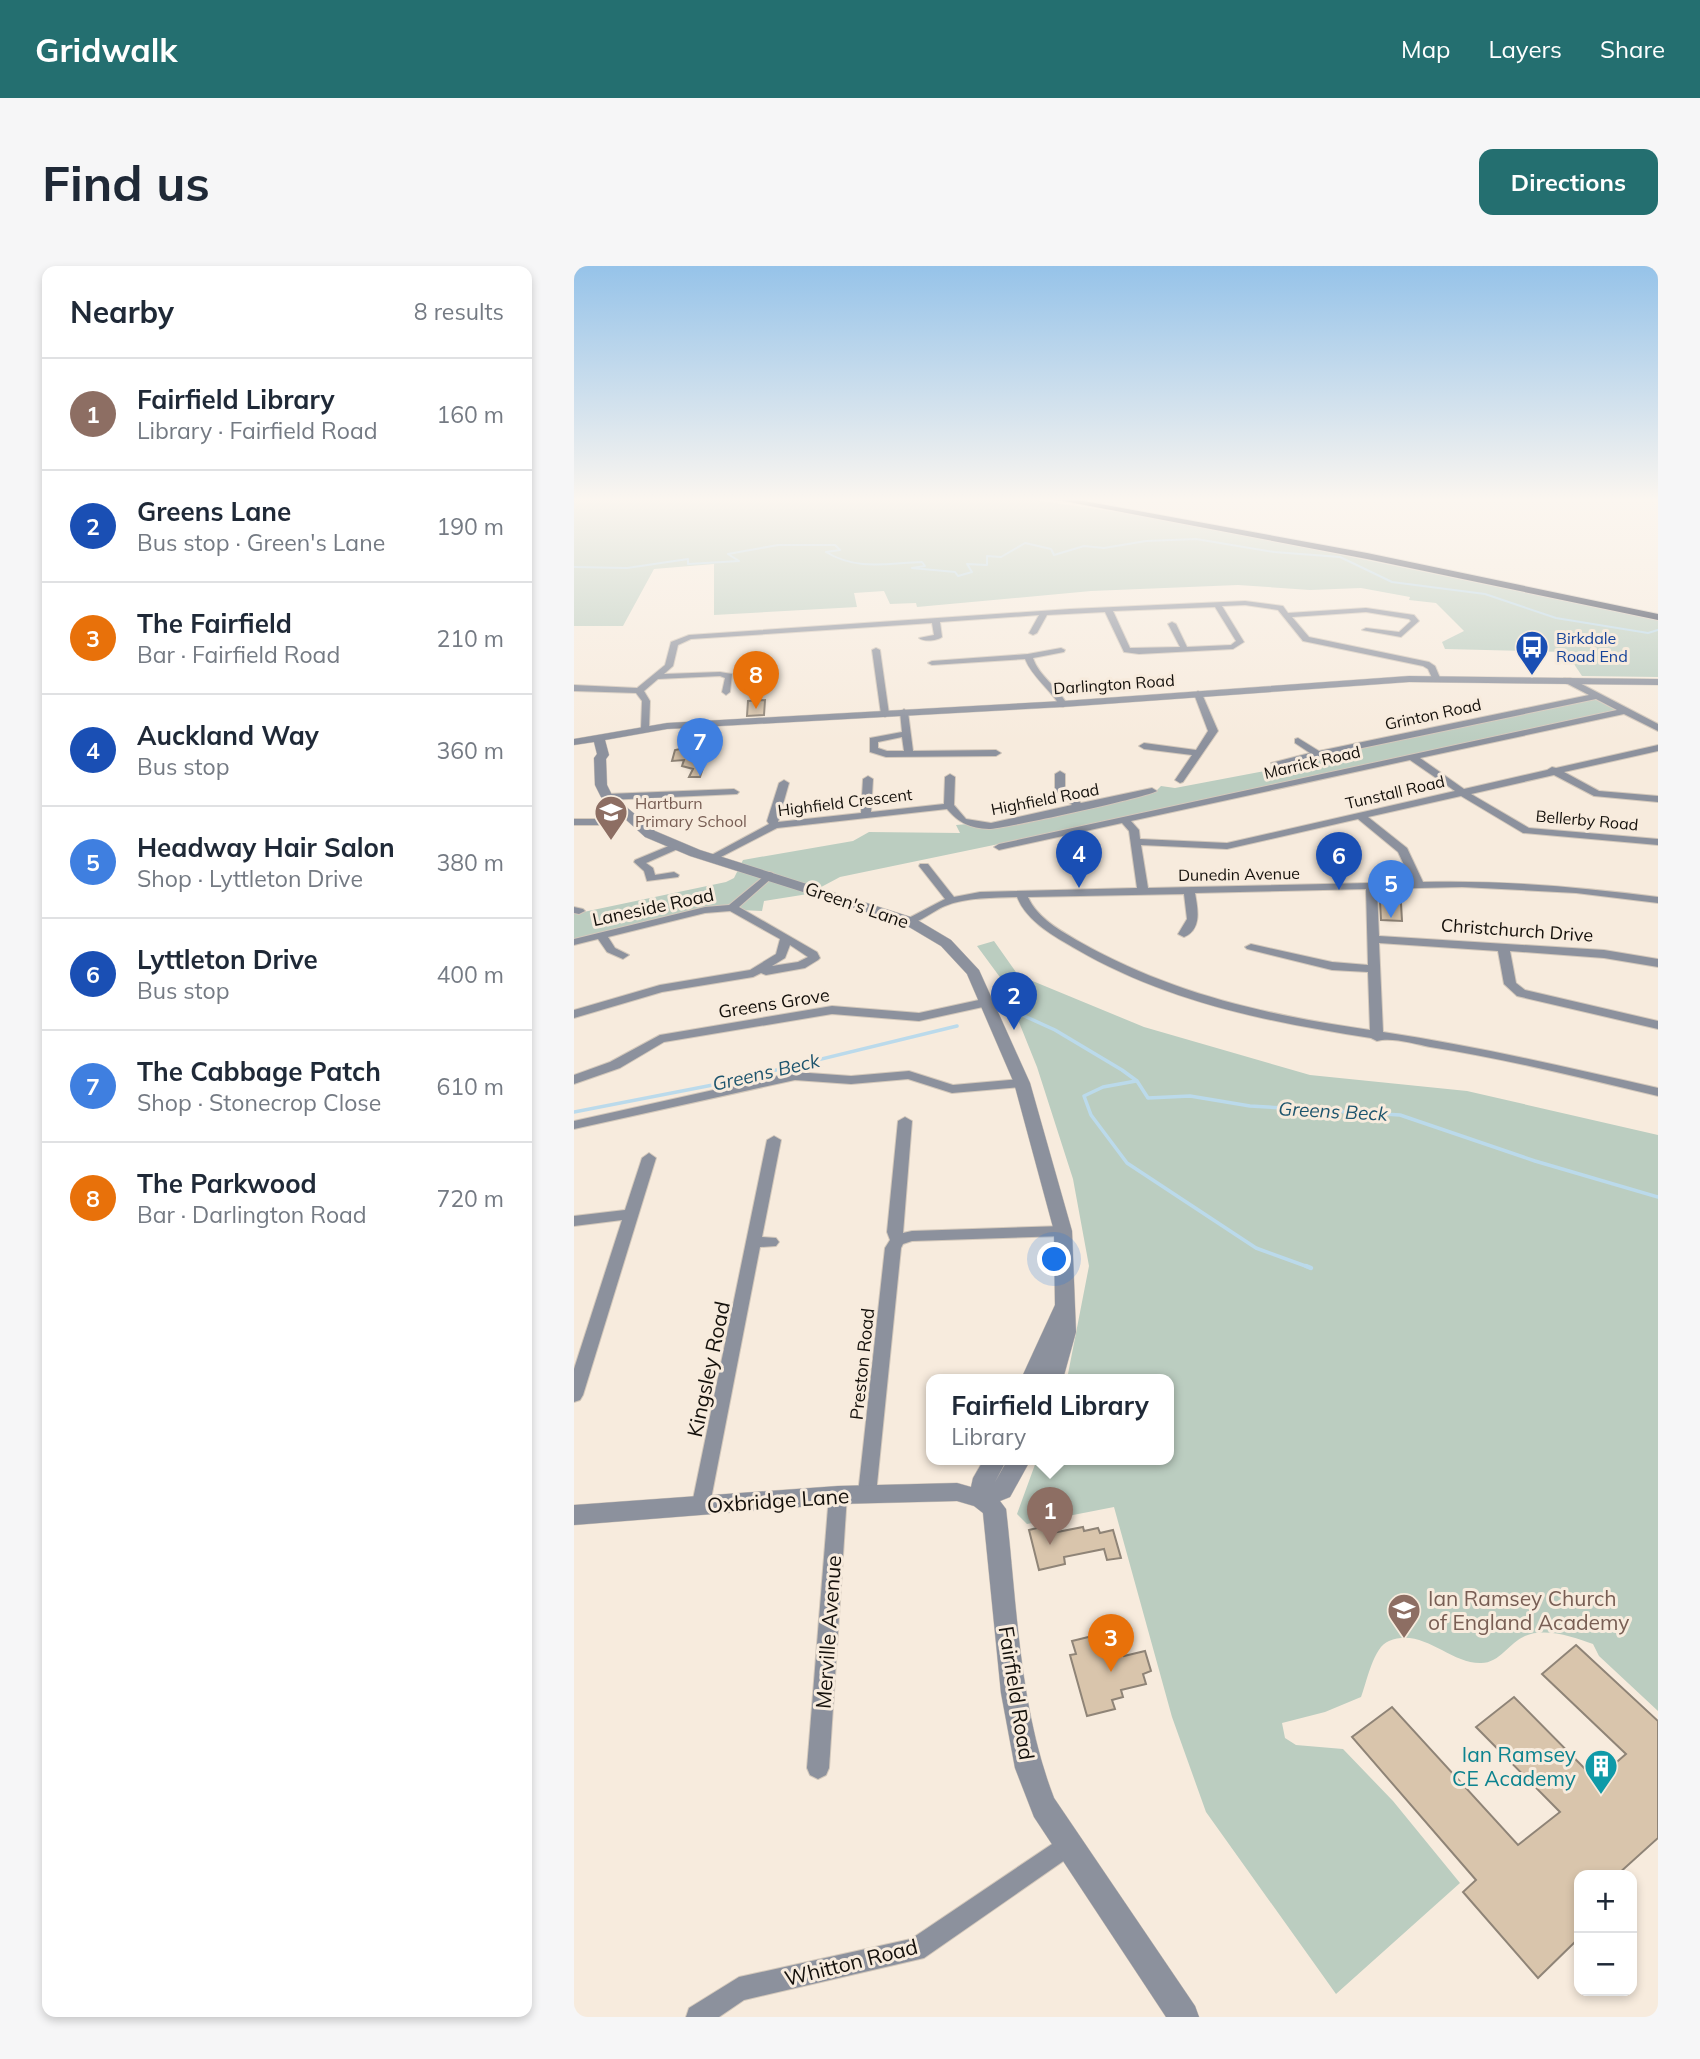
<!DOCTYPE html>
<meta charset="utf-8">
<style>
body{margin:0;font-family:Mulish,sans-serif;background:#f6f6f7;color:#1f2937}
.controls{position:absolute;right:21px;bottom:21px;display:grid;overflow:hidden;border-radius:14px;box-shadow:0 4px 10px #0003}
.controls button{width:63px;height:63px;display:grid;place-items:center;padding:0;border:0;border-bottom:2px solid #e0e1e3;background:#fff;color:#1f2937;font:35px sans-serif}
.you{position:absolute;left:481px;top:994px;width:24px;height:24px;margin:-18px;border:5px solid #fff;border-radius:50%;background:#1a73e8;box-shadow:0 0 0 10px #1a73e833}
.badge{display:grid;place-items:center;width:46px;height:46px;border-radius:50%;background:#246f70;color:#fff;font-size:23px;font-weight:700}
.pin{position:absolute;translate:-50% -58px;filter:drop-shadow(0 2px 4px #0008)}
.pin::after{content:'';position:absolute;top:37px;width:24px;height:21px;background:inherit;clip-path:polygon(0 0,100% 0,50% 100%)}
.popup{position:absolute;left:352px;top:1108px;width:248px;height:91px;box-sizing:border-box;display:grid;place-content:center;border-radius:14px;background:#fff;filter:drop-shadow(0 2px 5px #0005);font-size:23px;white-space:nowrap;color:#747a83}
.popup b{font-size:26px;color:#1f2937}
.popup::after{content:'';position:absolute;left:50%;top:100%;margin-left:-14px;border:14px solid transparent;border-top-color:#fff}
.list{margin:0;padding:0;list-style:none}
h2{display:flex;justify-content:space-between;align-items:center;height:91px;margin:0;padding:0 28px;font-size:30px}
h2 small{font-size:23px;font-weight:400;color:#747a83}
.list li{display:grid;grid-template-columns:46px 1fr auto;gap:21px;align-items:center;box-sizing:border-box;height:112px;padding:0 28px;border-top:2px solid #e0e1e3}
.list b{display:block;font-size:26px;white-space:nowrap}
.list p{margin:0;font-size:23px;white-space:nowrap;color:#747a83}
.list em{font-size:23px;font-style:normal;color:#747a83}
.map{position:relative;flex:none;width:1084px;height:1751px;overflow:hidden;border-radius:14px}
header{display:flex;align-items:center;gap:42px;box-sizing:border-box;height:98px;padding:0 35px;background:#246f70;color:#fff}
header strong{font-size:33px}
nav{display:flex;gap:38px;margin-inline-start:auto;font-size:24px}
.intro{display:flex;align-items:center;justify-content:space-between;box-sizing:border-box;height:168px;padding:0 42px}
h1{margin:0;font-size:49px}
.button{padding:18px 32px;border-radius:14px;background:#246f70;color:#fff;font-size:24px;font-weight:700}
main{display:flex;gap:42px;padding:0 42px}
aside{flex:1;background:#fff;border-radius:14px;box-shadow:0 4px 10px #0003}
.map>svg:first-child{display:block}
.green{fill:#bbcdc0}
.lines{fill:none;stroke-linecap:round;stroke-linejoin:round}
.stream-far2{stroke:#bbdaeb;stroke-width:2}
.stream-far1{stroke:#bbdaeb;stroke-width:3.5}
.stream{stroke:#bbdaeb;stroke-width:4.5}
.building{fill:#d9c5ac;stroke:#8f8477;stroke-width:2}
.minor-casing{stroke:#d3c8bb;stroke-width:2}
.tertiary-casing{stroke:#d3c8bb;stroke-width:1}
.trunk-casing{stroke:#d3c8bb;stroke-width:2}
.minor{fill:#8c919d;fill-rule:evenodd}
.tertiary{fill:#8c919d;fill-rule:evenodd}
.trunk{fill:#323a4e;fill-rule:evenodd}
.labels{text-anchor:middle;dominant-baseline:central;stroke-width:6;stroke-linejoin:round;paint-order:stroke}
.far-transit-label{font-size:16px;fill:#164399;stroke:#f7ebdd;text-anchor:start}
.far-street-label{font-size:16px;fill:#14100b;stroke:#f7ebdd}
.far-education-label{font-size:16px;fill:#785e54;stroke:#f7ebdd;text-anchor:start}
.street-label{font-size:18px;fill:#14100b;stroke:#f7ebdd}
.water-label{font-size:19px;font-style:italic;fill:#1d546d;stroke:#f7ebdd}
.near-street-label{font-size:21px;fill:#14100b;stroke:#f7ebdd}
.near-education-label{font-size:21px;fill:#785e54;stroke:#f7ebdd;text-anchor:start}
.near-culture-label{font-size:21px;fill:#0d838f;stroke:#f7ebdd;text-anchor:end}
</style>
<header>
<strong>Gridwalk</strong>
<nav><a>Map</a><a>Layers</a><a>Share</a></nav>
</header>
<div class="intro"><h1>Find us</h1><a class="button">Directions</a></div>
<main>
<aside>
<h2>Nearby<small>8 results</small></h2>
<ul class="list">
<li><span class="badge" style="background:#8d6e63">1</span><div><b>Fairfield Library</b><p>Library · Fairfield Road</p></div><em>160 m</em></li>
<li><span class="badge" style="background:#1a4fb4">2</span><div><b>Greens Lane</b><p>Bus stop · Green's Lane</p></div><em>190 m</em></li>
<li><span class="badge" style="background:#e8710a">3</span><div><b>The Fairfield</b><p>Bar · Fairfield Road</p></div><em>210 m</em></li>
<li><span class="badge" style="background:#1a4fb4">4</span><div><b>Auckland Way</b><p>Bus stop</p></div><em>360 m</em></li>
<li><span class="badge" style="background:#3f7fe0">5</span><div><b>Headway Hair Salon</b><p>Shop · Lyttleton Drive</p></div><em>380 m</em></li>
<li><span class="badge" style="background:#1a4fb4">6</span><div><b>Lyttleton Drive</b><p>Bus stop</p></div><em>400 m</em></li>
<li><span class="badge" style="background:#3f7fe0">7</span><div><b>The Cabbage Patch</b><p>Shop · Stonecrop Close</p></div><em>610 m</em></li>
<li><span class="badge" style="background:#e8710a">8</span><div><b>The Parkwood</b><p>Bar · Darlington Road</p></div><em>720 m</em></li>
</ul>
</aside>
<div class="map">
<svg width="1084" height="1751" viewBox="0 0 1084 1751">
<rect width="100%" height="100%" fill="#f7ebdd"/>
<g class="green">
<polygon points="0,231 441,231 598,254 1084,354 1084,411 1008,410 992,386 871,383 868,376 890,365 862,337 835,334 836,331 787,322 736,324 664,319 517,325 343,341 342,337 316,338 310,325 280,327 283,341 140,349 140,298 80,303 49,360 0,360"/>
<polygon points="1015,430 1049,448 266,611 234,628 190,635 188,645 142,643 0,675 0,648 152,616 160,612 169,594 279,575 295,566 386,567 382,559 419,556 581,526 587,520 601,522 696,504 697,497"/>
<path d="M420 675 444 709 570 761 736 809 893 825 1084 869V1445L1025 1390 1019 1378C1001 1371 970 1361 951 1370 935 1377 925 1398 906 1397 875 1397 848 1361 815 1375 799 1381 793 1416 787 1431L751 1446 708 1457 711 1472 722 1479 769 1483 819 1535 886 1617 762 1728 632 1546 598 1451 540 1241 453 1258 443 1248 463 1193H595V1113H493L515 1000 499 913 463 801 428 714 403 680Z"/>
</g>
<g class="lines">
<path class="stream-far2" d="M0 301 53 302 114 293V298L165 295 154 288 204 279H261L266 284 252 286C283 305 314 297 348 296L351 300 338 302 381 306 384 310 398 306 393 298 413 299V290L427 291 451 277 477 283 480 289 510 280 530 282 572 275 622 273 700 286 766 291 818 316 911 328 982 352 1074 367 1084 364"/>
<g class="stream-far1">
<polyline points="448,749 481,764 548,804 563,815 574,832 616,830 676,840 826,849 961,895 1084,931"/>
<polyline points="562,815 529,821 510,830 517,849 553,897 682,982 737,1002"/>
<polyline points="0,846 149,817 383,760"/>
</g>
<polyline class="stream" points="732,1000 737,1002"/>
</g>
<g class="building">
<polygon points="191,434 190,449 173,450 174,435"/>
<polygon points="116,481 136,481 126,511 115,511 119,503 108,500 110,494 98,495 101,484"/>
<polygon points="806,635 827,637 828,655 807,654"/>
<polygon points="471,1260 473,1268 509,1261 510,1265 524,1262 526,1267 539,1264 547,1292 533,1294 530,1283 490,1291 491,1298 465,1304 455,1264"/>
<polygon points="543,1364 550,1390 571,1385 577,1405 569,1408 572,1418 547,1424 549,1431 538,1434 541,1443 513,1450 496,1389 502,1388 498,1375"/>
<polygon points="1002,1379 1084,1455 1084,1572 1043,1609 1005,1609 1005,1672 964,1712 889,1626 902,1614 778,1471 818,1441 944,1579 986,1546 902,1461 940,1431 1022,1514 1052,1488 968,1408"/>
</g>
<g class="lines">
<defs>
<g id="minor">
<path d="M671 335 709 340 714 347 792 342 840 349 845 355 827 371 788 364 792 362 825 366 837 355 835 353 792 346 718 351 735 371 855 396 861 400 866 412 859 414 854 403 849 400 729 375 704 344 671 339 648 340 670 376 659 383 565 388 550 386 531 346 473 349 463 367 459 369 455 367 465 349 366 356 368 371C363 375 350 376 345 372L360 369 358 357 117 373 104 379 99 400 90 408 146 406 158 408 156 426 152 429 148 426 151 412 146 410 84 413 70 425 76 435 75 463 71 466 67 463 68 435 62 427 0 425V419L63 422 91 399 97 376 115 369 496 343ZM641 341 662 375 657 379 613 381 602 358 598 356 594 358 606 381 556 382 539 345Z"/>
<polygon points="302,382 306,384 315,448 311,451 307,448 298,384"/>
<path d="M487 382 491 384 490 386 459 392C465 410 484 421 493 438L489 441 486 440C476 423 458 411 451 393L358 399 354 397 358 395 454 388Z"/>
<path d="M990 412H996L1084 458V465L1050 448 846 492 890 523 973 504 978 501 982 502 1084 479V485L990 506 1025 525 1084 530V536L1020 530 980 509 897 528 955 562 1084 573V579L949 567 887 530 794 551 833 582 849 616C928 614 1006 621 1084 631V637L1002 627 888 621 803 623 805 670 1030 684 1084 693V701L1030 692 936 685 942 717 951 724 1084 755V763L943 730 930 718 924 685 805 677 809 766C902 780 992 801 1084 822V830C1008 812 933 793 856 781 841 778 818 771 803 775L797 772C694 756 593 736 502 683 480 670 453 656 443 631 419 632 393 631 371 640 358 645 345 659 331 657L329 655 371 633 345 600 346 598H354L380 631 406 626 563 622 555 565 548 557 425 584 420 581 425 578 1043 444 1022 433 702 500 697 497 736 487 721 477V473L724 472 745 485 1015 429 990 416ZM836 494 881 525 653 577 566 573 565 564 557 555ZM784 553 824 586 838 616 574 622 567 579 653 583ZM792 623 794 699 758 696 677 678 671 681 673 683 758 704 794 706 796 764C693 749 598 728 506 676 487 665 463 652 454 631L610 628 613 653 604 668 610 671C628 663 624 644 621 627Z"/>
<polygon points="624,425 628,428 644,465 609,516 606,517 601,514 618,489 570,483 565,480 570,477 622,484 634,465 620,428"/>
<path d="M330 443 334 446 339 485 422 484 427 487 422 490 312 491 296 486V472L328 466 326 446ZM328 471 330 485H313L304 482V476Z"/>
<path d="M486 505 491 508V522L507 537 578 522 583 525C574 531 428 563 415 563 396 562 385 557 373 543L203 562 141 594H133L132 592 195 558 193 555 205 517 210 514 215 517 204 556 287 547 289 513 294 510 299 513 297 546 370 538 371 511 376 508 381 511 380 539 392 553 417 557 498 539 481 523V508Z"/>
<polygon points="160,523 165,526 163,528 33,534 28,531 33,528"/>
<polygon points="52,547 57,550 56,552 25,559 0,559 0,553 25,553"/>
<polygon points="102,577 107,580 106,582 72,597 79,602 81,609 100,606 105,609 104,611 73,615 70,605 60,596 61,594"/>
<path d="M195 606 199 607V611L165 641 243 686 246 692 244 694 231 702 192 709 187 707 179 711 88 726 0 752V744L86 719 176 704 202 688 206 673 156 645 131 647 34 671 41 682 55 689 49 693 33 686 24 673 0 679V673L131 641 155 639ZM216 679 234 691 224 696 198 700 211 692Z"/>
<polygon points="0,641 9,643 11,645 5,648 0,647"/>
<polygon points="414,732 420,736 418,739 345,755 258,748 90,776 46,802 0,818 0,809 36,796 86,769 258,740 345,747"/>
<polygon points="335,805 379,819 448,813 455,817 448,821 378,827 334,813 277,818 221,814 0,863 0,855 221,806 277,810"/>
<polygon points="331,851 338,855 329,967 338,965 489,960 494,961 497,965 494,969 489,970 338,975 329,978 327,982 302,1228 299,1233 293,1236 287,1233 284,1228 311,982 316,974 313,966 324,855"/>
<polygon points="200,870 207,874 188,971 202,972 205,976 202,980 186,981 136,1238 134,1243 127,1246 120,1243 118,1238 193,874"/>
<polygon points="75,887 82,892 9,1129 6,1134 0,1136 0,1103 48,954 0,960 0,950 51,944 68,892"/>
<polygon points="264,1221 270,1224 273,1229 255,1502 252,1509 244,1513 236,1509 233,1502 255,1229 258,1224"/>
<polygon points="493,1568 501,1571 504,1579 501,1587 350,1692 170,1734 145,1751 112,1751 115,1742 165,1711 337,1673"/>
</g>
<g id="tertiary">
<polygon points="835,410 1084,413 1084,419 835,416 489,441 93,463 31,474 35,489 32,493 33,519 38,529 81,565 126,584 340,652 377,674 405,704 456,817 498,965 502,1066 489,1113 447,1113 481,1039 480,965 440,817 393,708 367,680 330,658 116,590 71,571 27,531 21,519 20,492 23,488 20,476 0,479 0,473 93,457 489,435"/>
<path d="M410 1193H433L421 1216 434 1193H457L436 1231 426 1235 432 1243C443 1339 445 1442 480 1532L621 1740 625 1751H592L460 1551 441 1502 427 1427 409 1247 400 1240 383 1235 264 1238 0 1259V1239L264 1220 383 1217 397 1221 399 1212Z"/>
</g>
<polygon id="trunk" points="469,231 488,231 793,287 1084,348 1084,354 793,293"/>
</defs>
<use href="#minor" class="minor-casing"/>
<use href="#tertiary" class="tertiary-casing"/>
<use href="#trunk" class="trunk-casing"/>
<use href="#minor" class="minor"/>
<use href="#tertiary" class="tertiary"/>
<use href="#trunk" class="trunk"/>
</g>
<linearGradient id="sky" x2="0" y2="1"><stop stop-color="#96c3e9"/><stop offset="0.49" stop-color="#fbf6f0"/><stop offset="1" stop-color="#fbf6f0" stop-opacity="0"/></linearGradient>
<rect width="1084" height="476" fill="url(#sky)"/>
<defs>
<symbol id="bus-pin" viewBox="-11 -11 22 30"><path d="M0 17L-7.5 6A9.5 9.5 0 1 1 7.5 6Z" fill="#1a4fb4" stroke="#f7ebdd"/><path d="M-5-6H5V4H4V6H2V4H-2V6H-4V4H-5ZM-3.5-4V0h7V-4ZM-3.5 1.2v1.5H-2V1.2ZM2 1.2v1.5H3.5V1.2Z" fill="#fff"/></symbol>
<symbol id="school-pin" viewBox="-11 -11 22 30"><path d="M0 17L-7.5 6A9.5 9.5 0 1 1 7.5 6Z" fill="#8d6e63" stroke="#f7ebdd"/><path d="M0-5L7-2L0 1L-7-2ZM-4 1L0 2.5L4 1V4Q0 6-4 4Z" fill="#fff"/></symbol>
<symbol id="building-pin" viewBox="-11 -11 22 30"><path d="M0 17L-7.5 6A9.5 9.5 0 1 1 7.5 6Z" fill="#0f9aa8" stroke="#f7ebdd"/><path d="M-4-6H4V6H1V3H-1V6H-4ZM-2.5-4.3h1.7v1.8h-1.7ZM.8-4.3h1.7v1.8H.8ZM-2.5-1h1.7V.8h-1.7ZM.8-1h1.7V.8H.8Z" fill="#fff"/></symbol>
</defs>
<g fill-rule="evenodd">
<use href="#bus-pin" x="939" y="362" width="38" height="52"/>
<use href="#school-pin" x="18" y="527" width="38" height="52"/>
<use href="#school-pin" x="811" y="1325" width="38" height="52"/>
<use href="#building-pin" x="1008" y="1481" width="38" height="52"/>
</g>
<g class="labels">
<g class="far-transit-label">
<text x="982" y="372">Birkdale<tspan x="982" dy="18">Road End</tspan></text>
</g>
<g class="far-street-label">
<text transform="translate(540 418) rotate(-4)">Darlington Road</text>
<text transform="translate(859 448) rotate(-12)">Grinton Road</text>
<text transform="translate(738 496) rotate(-13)">Marrick Road</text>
<text transform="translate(821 526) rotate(-13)">Tunstall Road</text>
<text transform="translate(471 533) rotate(-11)">Highfield Road</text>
<text transform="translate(271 536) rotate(-7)">Highfield Crescent</text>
<text transform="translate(1013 554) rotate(5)">Bellerby Road</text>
<text transform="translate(665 608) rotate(-1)">Dunedin Avenue</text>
</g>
<g class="far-education-label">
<text x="61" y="537">Hartburn<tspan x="61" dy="18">Primary School</tspan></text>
</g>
<g class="street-label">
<text transform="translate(283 639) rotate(19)">Green's Lane</text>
<text transform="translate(79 641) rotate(-12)">Laneside Road</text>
<text transform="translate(943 664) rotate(4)">Christchurch Drive</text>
<text transform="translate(200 737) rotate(-9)">Greens Grove</text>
<text transform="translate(288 1098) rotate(-84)">Preston Road</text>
</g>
<g class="water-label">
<text transform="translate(192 806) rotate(-13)">Greens Beck</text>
<text transform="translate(759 845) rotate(3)">Greens Beck</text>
</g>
<g class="near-street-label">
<text transform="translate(134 1103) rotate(-78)">Kingsley Road</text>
<text transform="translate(204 1234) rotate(-4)">Oxbridge Lane</text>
<text transform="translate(254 1366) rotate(-86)">Merville Avenue</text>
<text transform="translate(443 1427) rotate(81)">Fairfield Road</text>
<text transform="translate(277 1696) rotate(-14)">Whitton Road</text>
</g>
<g class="near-education-label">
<text x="854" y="1332">Ian Ramsey Church<tspan x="854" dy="24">of England Academy</tspan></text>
</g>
<g class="near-culture-label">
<text x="1002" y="1488">Ian Ramsey<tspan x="1002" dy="24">CE Academy</tspan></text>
</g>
</g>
</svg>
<div class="controls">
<button>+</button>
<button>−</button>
</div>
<div class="you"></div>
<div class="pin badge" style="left:476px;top:1279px;background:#8d6e63">1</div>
<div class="popup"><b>Fairfield Library</b>Library</div>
<div class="pin badge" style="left:440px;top:764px;background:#1a4fb4">2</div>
<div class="pin badge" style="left:537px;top:1406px;background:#e8710a">3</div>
<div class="pin badge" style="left:505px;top:622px;background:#1a4fb4">4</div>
<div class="pin badge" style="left:817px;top:652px;background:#3f7fe0">5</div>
<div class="pin badge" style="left:765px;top:624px;background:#1a4fb4">6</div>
<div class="pin badge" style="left:126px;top:510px;background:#3f7fe0">7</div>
<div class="pin badge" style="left:182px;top:443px;background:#e8710a">8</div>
</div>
</main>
